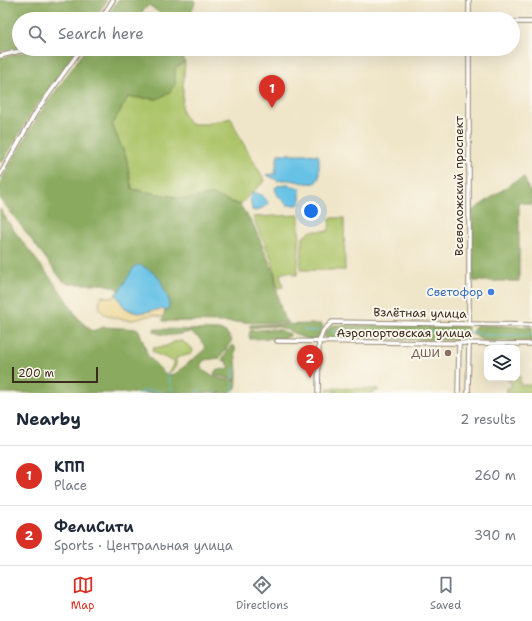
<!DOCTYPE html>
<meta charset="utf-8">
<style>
body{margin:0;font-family:"Shantell Sans",sans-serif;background:#f6f6f7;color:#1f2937}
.controls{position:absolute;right:12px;bottom:12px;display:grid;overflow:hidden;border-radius:8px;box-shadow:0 4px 16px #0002}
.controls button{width:36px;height:36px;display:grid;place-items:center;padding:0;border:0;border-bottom:1px solid #e0e1e3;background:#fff;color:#1f2937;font:20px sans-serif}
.scale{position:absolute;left:12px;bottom:10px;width:86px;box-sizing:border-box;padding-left:4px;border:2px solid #3b2a1e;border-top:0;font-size:11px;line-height:14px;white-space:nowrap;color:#3b2a1e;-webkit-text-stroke:3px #fbf7ec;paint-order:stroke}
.you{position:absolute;left:311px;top:211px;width:14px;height:14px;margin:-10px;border:3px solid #fff;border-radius:50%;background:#1a73e8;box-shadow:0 0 0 6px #1a73e833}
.badge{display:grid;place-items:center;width:26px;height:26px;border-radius:50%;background:#d93025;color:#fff;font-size:13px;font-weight:700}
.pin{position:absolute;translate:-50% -33px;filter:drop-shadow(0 1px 2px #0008)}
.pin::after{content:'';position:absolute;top:21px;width:14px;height:12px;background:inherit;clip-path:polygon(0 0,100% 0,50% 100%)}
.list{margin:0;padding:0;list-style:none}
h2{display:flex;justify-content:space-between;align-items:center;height:52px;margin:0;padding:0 16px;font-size:17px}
h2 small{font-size:13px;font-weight:400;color:#747a83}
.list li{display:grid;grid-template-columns:26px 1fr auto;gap:12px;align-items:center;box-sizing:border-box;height:60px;padding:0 16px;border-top:1px solid #e0e1e3}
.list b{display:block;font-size:15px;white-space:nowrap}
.list p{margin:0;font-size:13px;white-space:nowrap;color:#747a83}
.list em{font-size:13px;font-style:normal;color:#747a83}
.icon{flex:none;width:22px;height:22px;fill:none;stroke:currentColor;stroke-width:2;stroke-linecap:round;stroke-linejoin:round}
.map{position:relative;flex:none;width:532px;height:393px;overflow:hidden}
.search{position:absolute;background:#fff;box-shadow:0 4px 16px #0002;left:12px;right:12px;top:12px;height:44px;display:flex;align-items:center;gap:10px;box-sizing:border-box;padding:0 14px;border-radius:22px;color:#747a83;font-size:15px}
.sheet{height:172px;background:#fff}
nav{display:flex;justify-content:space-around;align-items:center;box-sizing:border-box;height:56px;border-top:1px solid #e0e1e3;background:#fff;font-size:11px;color:#747a83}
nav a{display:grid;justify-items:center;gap:2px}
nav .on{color:#d93025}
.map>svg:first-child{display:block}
.green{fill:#adc56a;stroke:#747844}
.forest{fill:#8aaa5e;stroke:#626a3e}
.sand{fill:#eeda9e;stroke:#94825e}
.water{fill:#68c2e6;stroke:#527682}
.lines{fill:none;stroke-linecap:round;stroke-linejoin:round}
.stream{stroke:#68c2e6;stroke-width:1}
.minor-casing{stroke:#958873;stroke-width:5.5}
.minor{stroke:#fff;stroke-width:3.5}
.shop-dot{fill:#3f7fe0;stroke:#fbf7ec;stroke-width:1.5}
.education-dot{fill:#8d6e63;stroke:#fbf7ec;stroke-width:1.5}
.labels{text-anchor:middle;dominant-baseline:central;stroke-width:4;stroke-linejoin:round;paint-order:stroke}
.street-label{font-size:12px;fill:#3b2a1e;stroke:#fbf7ec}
.shop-label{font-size:12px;fill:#366cbe;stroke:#fbf7ec;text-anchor:end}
.education-label{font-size:12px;fill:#785e54;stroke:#fbf7ec;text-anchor:end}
</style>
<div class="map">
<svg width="532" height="393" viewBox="0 0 532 393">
<rect width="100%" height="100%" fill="#fbf7ec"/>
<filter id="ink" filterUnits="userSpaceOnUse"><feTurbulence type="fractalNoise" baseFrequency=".025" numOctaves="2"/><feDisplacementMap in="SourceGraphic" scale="8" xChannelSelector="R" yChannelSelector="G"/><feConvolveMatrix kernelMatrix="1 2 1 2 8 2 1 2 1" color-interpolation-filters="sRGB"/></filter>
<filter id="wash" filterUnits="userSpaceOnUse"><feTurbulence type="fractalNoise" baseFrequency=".012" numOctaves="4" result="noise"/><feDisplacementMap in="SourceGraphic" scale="16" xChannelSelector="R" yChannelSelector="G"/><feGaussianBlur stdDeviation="0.9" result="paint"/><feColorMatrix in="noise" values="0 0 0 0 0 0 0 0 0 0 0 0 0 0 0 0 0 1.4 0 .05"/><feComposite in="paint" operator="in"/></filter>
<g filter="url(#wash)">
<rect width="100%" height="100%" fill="#efe5c8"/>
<g class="green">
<polygon points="185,62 184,74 182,112 190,124 206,124 231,118 240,138 265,181 249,195 240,205 212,195 185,199 132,189 126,157 112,125 128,97 157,99 175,84 175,68"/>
<polygon points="299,215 299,234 300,235 297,275 294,275 293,272 287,272 280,274 283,287 278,288 272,260 253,217"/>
<polygon points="330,218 344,218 345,270 300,270 303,237 311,231 329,231"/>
<path d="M182 341 192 348 193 352 191 354 176 358C177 368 175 369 167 373L171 369 174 364 173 361 154 353 152 351 153 348 167 346 174 342Z"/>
<polygon points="517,376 520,376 520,385 532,385 532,393 507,393 507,388 511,388 511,382 508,381 508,378 517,378"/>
<polygon points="328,388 378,389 378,391 372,392 374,393 333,393 337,391 328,391"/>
</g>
<g class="forest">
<polygon points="0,0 107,0 94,19 19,19 19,47 0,52"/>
<polygon points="118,0 194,0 195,3 188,19 164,19 165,17 149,5 135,19 106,19"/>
<polygon points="38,49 78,49 33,110 3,162 0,162 0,58"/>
<path d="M86 49H180L185 62 175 68V84L168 94 157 99 128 97 112 125 126 157 132 189 185 199 212 195 240 205 254 226 274 273 279 302 284 319 289 323 163 321C163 316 164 311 168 309 170 301 166 295 163 288 162 286 162 284 161 282 157 271 144 269 134 267L124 284 119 291 116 288 104 284H69L62 280 0 198V182L7 170 38 116Z"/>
<polygon points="524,177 529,191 532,193 532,205 519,202 519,281 473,281 472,211 514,182"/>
<path d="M0 209 12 228 58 288 80 321 92 331 104 327 138 329 140 333 148 356 166 375 175 374 197 356 206 348 199 338 190 332C178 335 165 337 154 332V329L219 330 226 332 232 340 220 358 204 360 200 366C206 377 225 380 237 381L236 388 228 393H0Z"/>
<path d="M322 324 323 327 317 339C303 342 292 330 279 327 270 325 259 327 250 328V325Z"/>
<path d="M334 325 468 326 467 334 463 340 350 339C342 337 334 339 326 339L324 335 331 326Z"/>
<polygon points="476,325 532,327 532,342 482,341 473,334 473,331"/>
<polygon points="271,329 280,330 290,334 290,336 285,338 250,339 249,336 250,331"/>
<polygon points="233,345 235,347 237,374 237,380 214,375 215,371 230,368 227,362 222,360 230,347"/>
</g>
<path class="sand" d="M116 294C119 298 120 302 123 305 137 321 151 305 165 310L163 317C160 317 156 315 153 315 146 315 139 320 132 320 124 320 103 317 100 309 99 304 100 300 101 296L113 298Z"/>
<g class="water">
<path d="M278 154H308L318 155 319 158V178L315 183C302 185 290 177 277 181L275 179 267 175 275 174Z"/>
<path d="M288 185 297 187 300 189V202L298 205H287C282 200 276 195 275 188L277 186Z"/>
<path d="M252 193C259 192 265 197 268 203 265 208 260 208 256 211L252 210 250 197Z"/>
<path d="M137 265C144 265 158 275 161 281 162 283 162 285 163 287 166 294 171 302 168 309L165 310 162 309 139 313 134 312 124 307 116 294 117 292 120 290 134 267Z"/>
</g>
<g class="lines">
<g class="stream">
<polyline points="304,330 318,331"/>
<polyline points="331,331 475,332 482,335 532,335"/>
<polyline points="167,373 173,393"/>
<polyline points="138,393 151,390 165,393"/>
<polyline points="195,393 202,388"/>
<polyline points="214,393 217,391"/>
<polyline points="233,393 234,368"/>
</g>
</g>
</g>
<g filter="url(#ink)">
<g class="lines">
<defs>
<g id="minor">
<polyline points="101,19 113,0"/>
<polyline points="469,19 469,0"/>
<polyline points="513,22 532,22"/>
<polyline points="0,56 28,49"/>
<polyline points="0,175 36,112 81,49"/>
<polyline points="469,324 469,49"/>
<polyline points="277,341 532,344"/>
<polyline points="318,393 319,342 323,331 332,322 532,325"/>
<polyline points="458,393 459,343"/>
<polyline points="468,393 469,343"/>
</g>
</defs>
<use href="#minor" class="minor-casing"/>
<use href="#minor" class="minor"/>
</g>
</g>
<circle class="shop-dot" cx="491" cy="292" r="4"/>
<circle class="education-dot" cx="448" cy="353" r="4"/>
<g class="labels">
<g class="street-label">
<text transform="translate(459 186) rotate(-90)">Всеволожский проспект</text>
<text transform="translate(420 313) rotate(1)">Взлётная улица</text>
<text x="404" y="333">Аэропортовская улица</text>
</g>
<g class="shop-label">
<text x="483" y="292">Светофор</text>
</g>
<g class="education-label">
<text x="440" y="353">ДШИ</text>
</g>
</g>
</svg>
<div class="controls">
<button><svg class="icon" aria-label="layers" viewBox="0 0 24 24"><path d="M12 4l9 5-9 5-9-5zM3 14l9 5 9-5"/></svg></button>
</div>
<div class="scale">200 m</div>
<div class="you"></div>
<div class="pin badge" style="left:272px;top:108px">1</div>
<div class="pin badge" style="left:310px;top:378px">2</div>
<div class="search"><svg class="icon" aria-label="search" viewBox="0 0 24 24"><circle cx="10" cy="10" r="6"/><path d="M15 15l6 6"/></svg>Search here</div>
</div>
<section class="sheet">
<h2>Nearby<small>2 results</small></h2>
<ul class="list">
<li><span class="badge">1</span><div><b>КПП</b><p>Place</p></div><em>260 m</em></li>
<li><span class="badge">2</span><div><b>ФелиСити</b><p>Sports · Центральная улица</p></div><em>390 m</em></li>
</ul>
</section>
<nav>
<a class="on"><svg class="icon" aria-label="map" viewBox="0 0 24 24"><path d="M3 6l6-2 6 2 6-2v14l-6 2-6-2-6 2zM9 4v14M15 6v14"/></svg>Map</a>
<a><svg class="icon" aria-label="directions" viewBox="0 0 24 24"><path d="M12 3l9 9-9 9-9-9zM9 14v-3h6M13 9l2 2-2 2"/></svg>Directions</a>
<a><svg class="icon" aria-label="saved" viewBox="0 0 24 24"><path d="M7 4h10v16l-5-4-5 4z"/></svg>Saved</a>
</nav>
